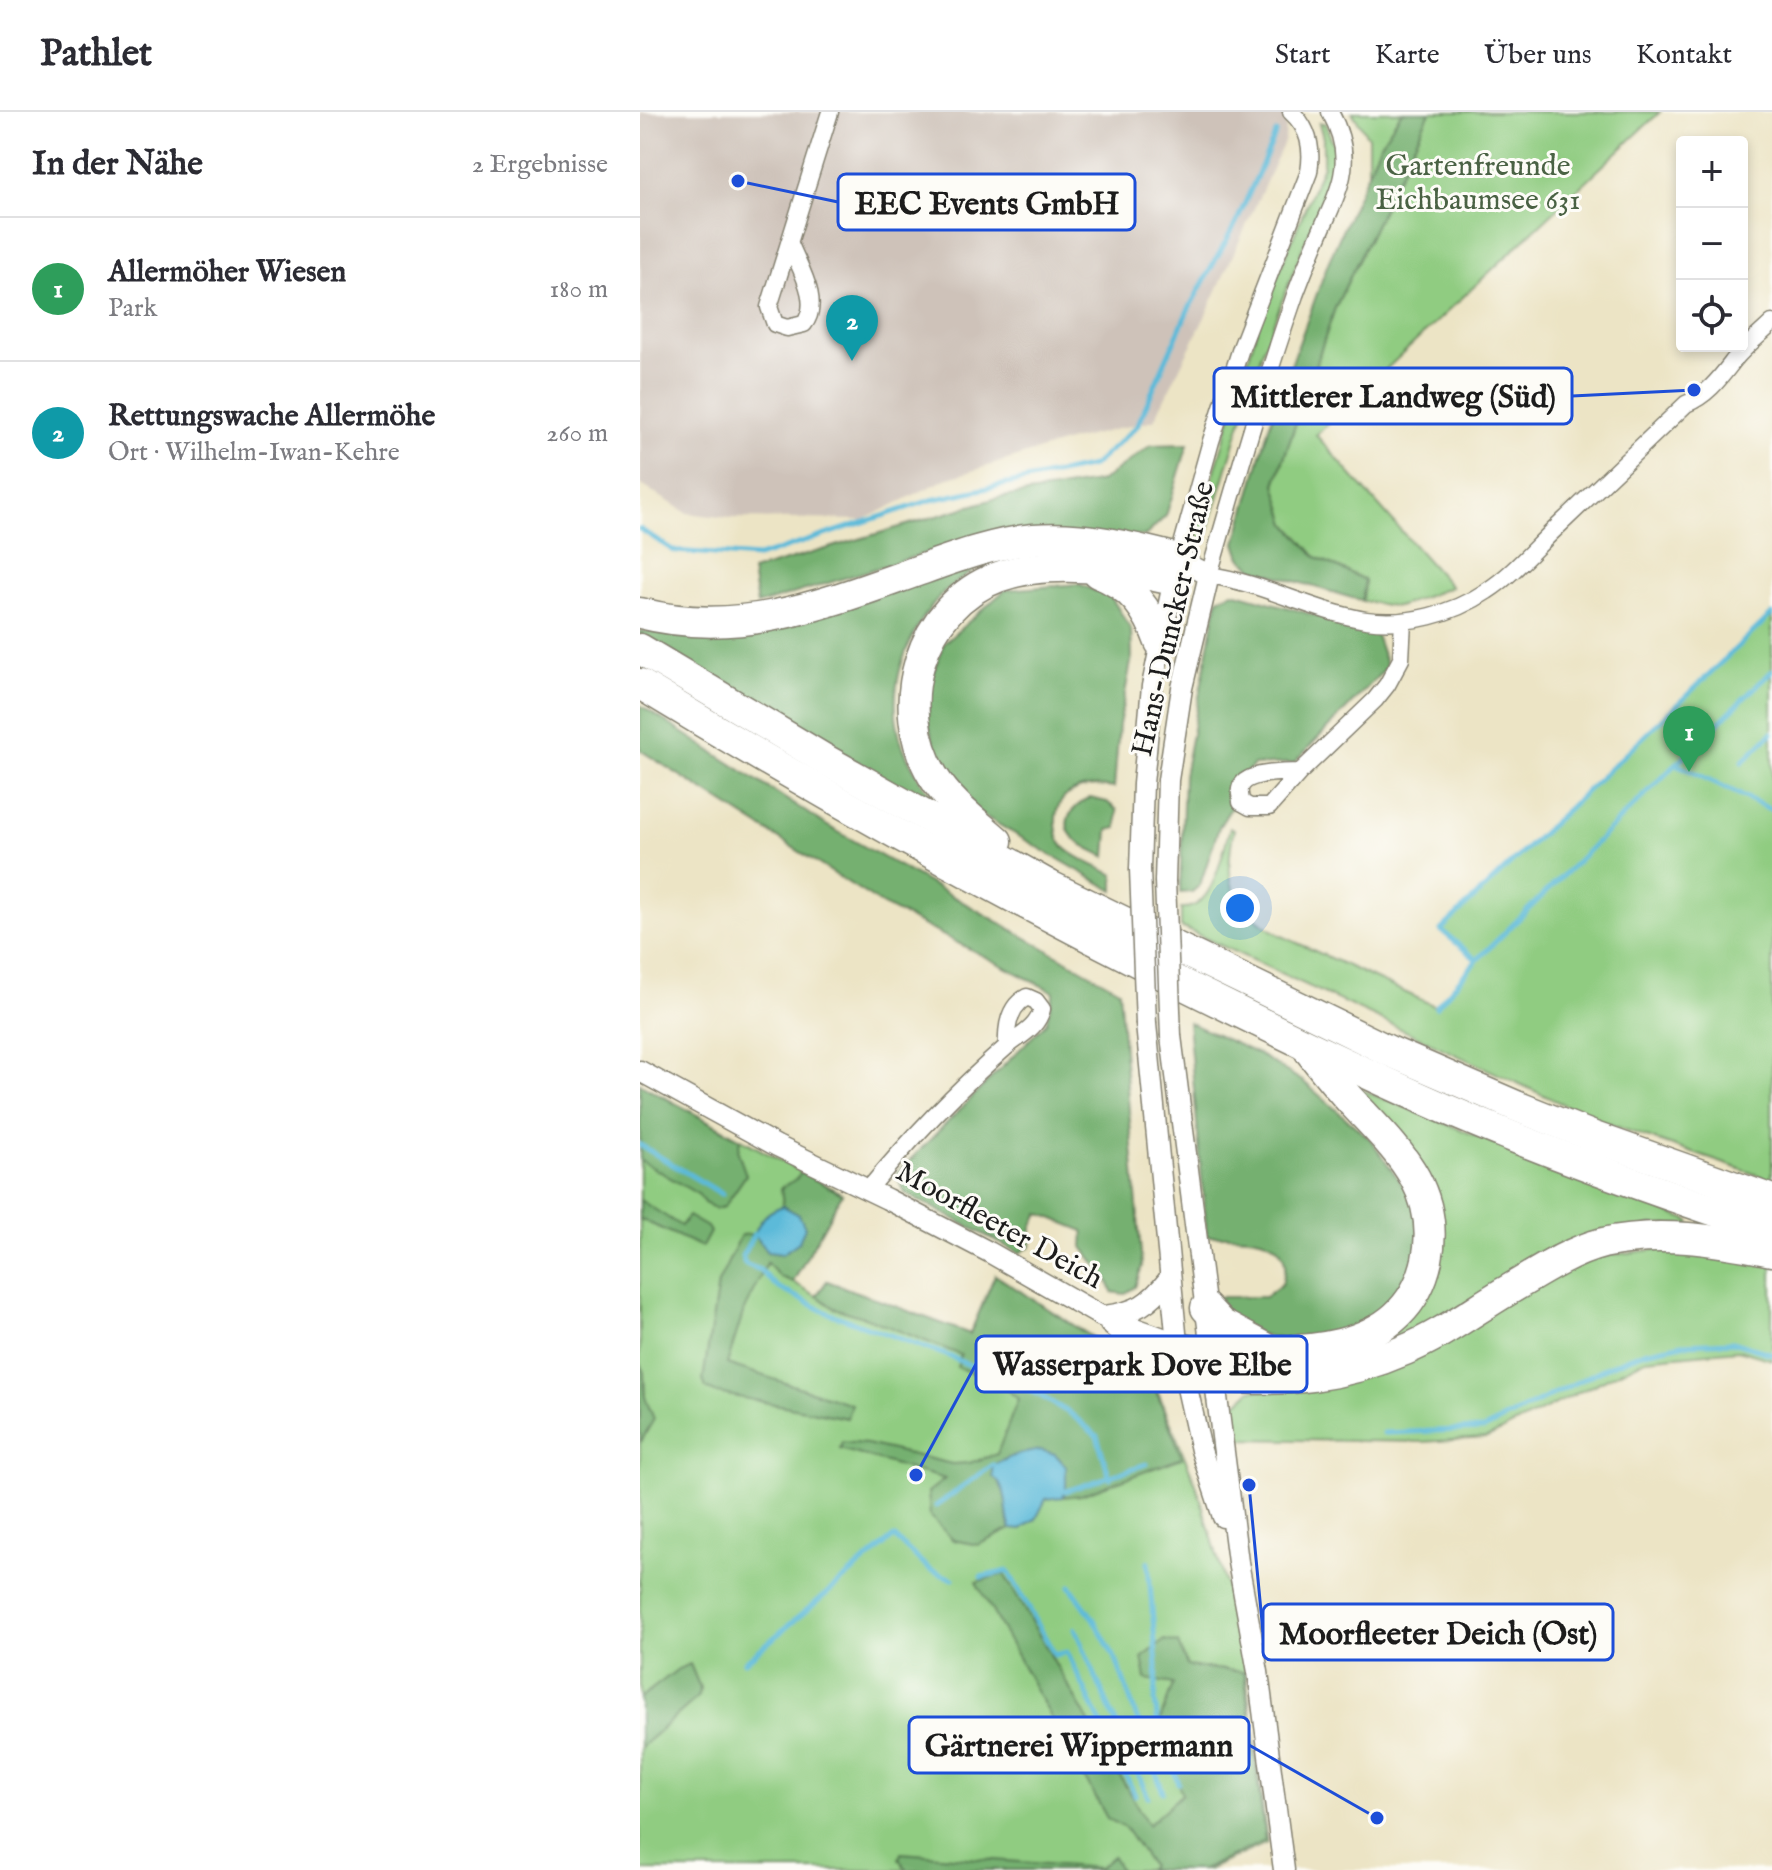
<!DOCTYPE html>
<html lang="de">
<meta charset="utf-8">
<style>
body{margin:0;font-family:"IM FELL English",serif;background:#f2f2f3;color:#2b2b33}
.controls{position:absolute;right:24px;top:24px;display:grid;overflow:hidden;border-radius:8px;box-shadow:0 4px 12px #0003}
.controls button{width:72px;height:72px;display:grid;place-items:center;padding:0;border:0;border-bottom:2px solid #e1e1e2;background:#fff;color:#2b2b33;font:40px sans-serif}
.you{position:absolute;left:600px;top:796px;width:28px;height:28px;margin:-20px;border:6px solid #fff;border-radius:50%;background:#1a73e8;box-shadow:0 0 0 12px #1a73e833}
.badge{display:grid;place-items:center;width:52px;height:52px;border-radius:50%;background:#d93025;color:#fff;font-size:26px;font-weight:700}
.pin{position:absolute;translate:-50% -66px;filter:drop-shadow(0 2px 4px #0008)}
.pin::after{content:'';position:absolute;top:42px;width:28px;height:24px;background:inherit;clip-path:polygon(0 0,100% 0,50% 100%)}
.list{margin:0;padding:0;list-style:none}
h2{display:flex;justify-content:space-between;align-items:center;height:104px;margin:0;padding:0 32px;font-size:34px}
h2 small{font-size:26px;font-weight:400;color:#7c7c81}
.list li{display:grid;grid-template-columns:52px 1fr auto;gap:24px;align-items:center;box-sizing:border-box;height:144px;padding:0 32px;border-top:2px solid #e1e1e2}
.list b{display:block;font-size:30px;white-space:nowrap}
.list p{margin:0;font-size:26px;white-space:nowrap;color:#7c7c81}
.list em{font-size:26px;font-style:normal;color:#7c7c81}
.icon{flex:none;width:44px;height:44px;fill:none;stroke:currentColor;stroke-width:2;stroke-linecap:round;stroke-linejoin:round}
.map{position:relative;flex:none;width:1132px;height:1758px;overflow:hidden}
header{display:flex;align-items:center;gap:48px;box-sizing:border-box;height:112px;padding:0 40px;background:#fff;border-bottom:2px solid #e1e1e2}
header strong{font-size:38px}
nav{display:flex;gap:44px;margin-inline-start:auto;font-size:28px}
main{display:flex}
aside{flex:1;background:#fff}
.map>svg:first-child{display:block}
.industrial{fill:#cec2b9}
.green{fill:#90cc81;stroke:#56744e;stroke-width:2}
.forest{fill:#74b06f;stroke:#486646;stroke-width:2}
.water{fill:#5bbad9;stroke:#3c6b7a;stroke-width:2}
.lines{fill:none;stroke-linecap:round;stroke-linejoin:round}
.stream{stroke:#5bbad9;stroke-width:5}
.minor-casing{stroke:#848070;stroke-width:19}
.tertiary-casing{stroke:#848070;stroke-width:23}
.motorway-casing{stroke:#848070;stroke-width:33}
.minor{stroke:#fff;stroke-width:16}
.tertiary{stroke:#fff;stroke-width:20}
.motorway{stroke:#fff;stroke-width:30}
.tertiary-bridge-casing{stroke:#848070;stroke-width:23;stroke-linecap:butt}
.tertiary-bridge{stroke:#fff;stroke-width:20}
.labels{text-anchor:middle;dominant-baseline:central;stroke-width:6;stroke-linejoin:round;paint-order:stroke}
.park-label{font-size:30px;fill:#4a6244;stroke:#fdfcf7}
.street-label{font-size:30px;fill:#1c1c1c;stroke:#fdfcf7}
.leader{fill:none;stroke:#1d4ed8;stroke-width:3}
.callout-dot{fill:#1d4ed8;stroke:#fdfcf7;stroke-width:3}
.callout{fill:#fdfcf7;stroke:#1d4ed8;stroke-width:3}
.callout-label{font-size:32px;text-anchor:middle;font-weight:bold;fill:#1c1c1c}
</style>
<header>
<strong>Pathlet</strong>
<nav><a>Start</a><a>Karte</a><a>Über uns</a><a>Kontakt</a></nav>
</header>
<main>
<aside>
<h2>In der Nähe<small>2 Ergebnisse</small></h2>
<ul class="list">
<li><span class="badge" style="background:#2e9e5b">1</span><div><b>Allermöher Wiesen</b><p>Park</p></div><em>180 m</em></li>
<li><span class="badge" style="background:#0f9aa8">2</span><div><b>Rettungswache Allermöhe</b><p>Ort · Wilhelm-Iwan-Kehre</p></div><em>260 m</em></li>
</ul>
</aside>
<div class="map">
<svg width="1132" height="1758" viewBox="0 0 1132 1758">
<rect width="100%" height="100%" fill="#fdfcf7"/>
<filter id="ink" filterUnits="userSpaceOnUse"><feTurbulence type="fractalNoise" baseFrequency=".0125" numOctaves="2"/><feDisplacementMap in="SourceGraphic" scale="16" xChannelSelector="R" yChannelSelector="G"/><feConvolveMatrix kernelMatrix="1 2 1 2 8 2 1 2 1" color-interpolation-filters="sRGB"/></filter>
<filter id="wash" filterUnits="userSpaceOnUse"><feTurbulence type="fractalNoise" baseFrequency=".006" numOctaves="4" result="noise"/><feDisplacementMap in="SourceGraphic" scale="32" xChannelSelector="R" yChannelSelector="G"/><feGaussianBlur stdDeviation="1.8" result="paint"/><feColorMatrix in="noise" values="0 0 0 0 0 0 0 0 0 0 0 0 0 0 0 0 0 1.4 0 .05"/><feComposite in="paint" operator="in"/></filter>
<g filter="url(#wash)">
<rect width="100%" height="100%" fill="#ece4c5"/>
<polygon class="industrial" points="0,0 647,0 645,28 564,207 514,308 428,329 306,367 223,408 90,406 47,401 0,372"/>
<g class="green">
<polygon points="712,0 762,0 740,33 728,64 728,25"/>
<polygon points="790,0 1020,0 676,323 811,475 758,495 722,489 725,468 676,445 647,412 635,373 695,196"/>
<polygon points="679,11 685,11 696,39 691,64 622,240 565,429 556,422 622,201 683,53 683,26"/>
<path d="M1132 502V1068L957 1008 541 815V796C574 799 582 740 590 716L594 717C582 771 592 795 640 823L797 895 837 849 801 818Z"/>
<polygon points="0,972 202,1082 153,1170 176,1184 187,1169 330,1222 355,1163 506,1259 516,1275 557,1375 602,1529 627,1731 567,1758 0,1758"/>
<polygon points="709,973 1050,1109 1050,1113 1011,1113 736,1242 797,1100"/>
<polygon points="1053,1133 1132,1150 1132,1248 1098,1238 1006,1247 847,1326 782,1330 598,1327 595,1293 611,1278 669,1274 945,1146"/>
</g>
<g class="forest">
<polygon points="762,0 790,0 695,196 635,372 647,412 676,445 725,468 722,489 614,457 601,446 596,431 630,311 688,151 740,33"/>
<polygon points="548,332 526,404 505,424 338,425 117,493 112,459 357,386 462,369 511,333"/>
<path d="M342 452C327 464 305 476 294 491 266 526 249 572 258 617 263 646 285 674 300 698L0 523V519L108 523Z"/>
<path d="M439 472 471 485 491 517 492 545 479 613 474 676C446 671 414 677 416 712 417 721 418 728 424 735 436 747 459 755 474 763V779L337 700 300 652 287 607 291 568 304 531 365 478Z"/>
<polygon points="593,480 735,520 747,555 654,651 614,653 595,672 594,691 579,715 560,773 552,780 540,781 544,663 578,487"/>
<polygon points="0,593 186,713 479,878 502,1154 495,1175 484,1182 472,1180 468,1169 443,1135 444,1119 399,1101 392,1115 391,1134 379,1141 265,1081 256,1062 406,911 414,880 243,793 0,638"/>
<path d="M450 686 467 690 477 698V716L468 718 466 745C457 740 443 735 436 728 417 711 433 694 450 686Z"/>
<path d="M548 910 616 941 664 970 730 1027 772 1086 780 1120 772 1157 748 1195 707 1219 651 1227 604 1222 575 1185H625L642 1172C643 1166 646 1158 645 1152 641 1118 591 1125 567 1124Z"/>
<polygon points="0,972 100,1027 98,1040 106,1063 84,1095 76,1097 64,1091 59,1083 0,1048"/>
<polygon points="161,1060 202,1082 153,1170 140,1165 127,1151 104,1198 87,1252 211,1292 207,1306 77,1281 66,1276 63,1268 78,1171 101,1123 114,1122 127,1140 159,1103 143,1094 141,1076 156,1067"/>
<polygon points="0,1088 41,1114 48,1104 67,1115 70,1120 62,1135 0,1107"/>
<path d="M355 1163 505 1260 515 1276 542 1346 441 1383 422 1385 426 1379 375 1343 353 1353V1365C371 1379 363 1397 371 1417L338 1433 313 1428 290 1404 288 1380 305 1367 200 1337 202 1330 227 1332 312 1352 329 1351 357 1342 378 1287 361 1273 317 1255 321 1243 227 1206 194 1196 177 1184 187 1169 330 1222Z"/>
<polygon points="0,1252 4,1260 5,1285 14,1307 0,1331"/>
<polygon points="364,1462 508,1713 542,1682 517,1617 533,1572 506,1567 502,1546 525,1528 538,1531 547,1554 604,1560 625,1729 562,1758 507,1758 511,1754 486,1717 467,1706 336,1470"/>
<polygon points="50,1552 60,1576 59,1584 0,1636 0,1586 38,1557"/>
<polygon points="261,1741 459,1756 473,1744 480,1758 267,1758 259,1747"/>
</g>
<g class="water">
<path d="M143 1094 159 1103 165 1115 159 1130 142 1142 127 1140 114 1122C121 1106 127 1099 143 1094Z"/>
<path d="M400 1338 415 1342 426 1354V1379L422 1385 406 1387 396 1407 380 1418 371 1417C363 1397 371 1379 353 1365V1353L375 1343Z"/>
</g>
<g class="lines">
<g class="stream">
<polyline points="0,417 34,439 118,445 291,388 453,354 497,314 548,198 596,111 636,21"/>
<polyline points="1132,559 1036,652 1132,698"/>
<polyline points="1102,650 1132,621"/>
<polyline points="837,848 1036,652"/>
<polyline points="796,895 837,848 801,818 1132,502"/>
<polyline points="0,1033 82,1082"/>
<polyline points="114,1122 102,1144 105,1152 120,1158 137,1175 188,1201 306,1243 399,1283 431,1302 457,1324 470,1366"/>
<polyline points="744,1321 844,1317 969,1254 1004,1240 1043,1232 1093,1230 1132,1242"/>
<polyline points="426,1379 506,1352"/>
<polyline points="296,1394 353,1353"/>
<polyline points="508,1450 517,1554 515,1589 518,1613 538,1671"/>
<polyline points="341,1465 368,1459 415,1543 427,1540 495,1683"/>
<polyline points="430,1474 453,1506 477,1550 523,1680"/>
<polyline points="435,1517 508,1685"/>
<polyline points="105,1550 254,1425 290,1458 313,1467"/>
</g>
</g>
</g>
<g filter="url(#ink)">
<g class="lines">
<defs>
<g id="minor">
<path d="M690 0C701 20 707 41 702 64 698 84 688 102 680 121 671 141 663 162 655 183 623 275 596 369 569 463 623 471 672 499 726 508 767 514 813 502 847 479 872 463 893 438 914 418 958 376 1002 334 1046 292 1068 283 1080 266 1094 248 1104 235 1120 223 1132 211"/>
<path d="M150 132C159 155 182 190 164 212L147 216 135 212 129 195 190 0"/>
<path d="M538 447 571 329 601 236 669 60C673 36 669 16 651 0"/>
<path d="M660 660C645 661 604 659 600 677 599 681 601 685 601 690L610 695H629L660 660 735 588 747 573 761 547 763 509"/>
<path d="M228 1078C270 1027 316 979 365 936 380 923 397 917 402 897L396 889 387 885C369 894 366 915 367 934"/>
</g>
<g id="tertiary">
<polyline points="500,757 503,672 512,574 538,447 569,463"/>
<polyline points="525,769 528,668 542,576 569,463"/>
<polyline points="506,912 537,1231 561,1338 583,1405"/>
<polyline points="531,924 598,1450 618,1560 644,1758"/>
<polyline points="0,959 137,1034 247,1087 349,1140 461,1204 537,1231 571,1237"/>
<path d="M465 1204C497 1200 509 1192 529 1167"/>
<path d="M470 1212C505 1242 529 1255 575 1264"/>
</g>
<g id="motorway">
<path d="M458 461C492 474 508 497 520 530"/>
<path d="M0 501C102 527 189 490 283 457 319 444 356 431 394 427 444 423 491 435 538 447"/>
<polyline points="0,537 184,647 410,774 616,874 749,939 876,994 954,1025 1132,1088"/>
<path d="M0 572C167 674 339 770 514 858 611 906 707 954 806 997 912 1043 1022 1082 1132 1118"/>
<path d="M357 729C334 709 309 690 293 664 251 594 279 494 358 465 406 447 484 456 533 468"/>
<polyline points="566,1196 581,1212 624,1235"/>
<path d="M571 1237C650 1242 765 1248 787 1148 793 1119 789 1092 775 1066 759 1037 734 1014 712 990 697 974 683 956 669 938"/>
<path d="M575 1264C644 1271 701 1266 765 1238 800 1224 833 1199 865 1180 896 1162 928 1140 963 1131 1019 1118 1077 1128 1132 1139"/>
</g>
</defs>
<use href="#minor" class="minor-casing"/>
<use href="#tertiary" class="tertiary-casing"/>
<use href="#motorway" class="motorway-casing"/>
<use href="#minor" class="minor"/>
<use href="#tertiary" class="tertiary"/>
<use href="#motorway" class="motorway"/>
<defs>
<g id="tertiary-bridge">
<polyline points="500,757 506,912"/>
<polyline points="525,769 531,924"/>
</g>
</defs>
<use href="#tertiary-bridge" class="tertiary-bridge-casing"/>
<use href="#tertiary-bridge" class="tertiary-bridge"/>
</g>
</g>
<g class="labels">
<g class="park-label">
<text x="838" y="55">Gartenfreunde<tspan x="838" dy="34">Eichbaumsee 631</tspan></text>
</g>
<g class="street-label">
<text transform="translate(534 507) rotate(-77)">Hans-Duncker-Straße</text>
<text transform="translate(359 1114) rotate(29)">Moorfleeter Deich</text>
</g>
</g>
<path class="leader" d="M98 69L198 90M1054 278L932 284M276 1363L336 1252M609 1373L623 1520M737 1706L609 1633"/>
<g class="callout-dot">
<circle cx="98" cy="69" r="8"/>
<circle cx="1054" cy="278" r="8"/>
<circle cx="276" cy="1363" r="8"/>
<circle cx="609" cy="1373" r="8"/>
<circle cx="737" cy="1706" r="8"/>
</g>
<g class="callout">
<rect x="198" y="62" width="297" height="56" rx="8"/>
<rect x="574" y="256" width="358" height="56" rx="8"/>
<rect x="336" y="1224" width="331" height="56" rx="8"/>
<rect x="623" y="1492" width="350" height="56" rx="8"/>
<rect x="269" y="1605" width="340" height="56" rx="8"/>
</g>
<g class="callout-label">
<text x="347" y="102">EEC Events GmbH</text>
<text x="753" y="295">Mittlerer Landweg (Süd)</text>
<text x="502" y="1263">Wasserpark Dove Elbe</text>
<text x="798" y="1532">Moorfleeter Deich (Ost)</text>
<text x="439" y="1644">Gärtnerei Wippermann</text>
</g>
</svg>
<div class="controls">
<button>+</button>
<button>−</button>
<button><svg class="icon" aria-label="locate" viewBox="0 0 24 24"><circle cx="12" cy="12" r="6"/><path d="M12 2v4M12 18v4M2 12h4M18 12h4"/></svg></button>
</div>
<div class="you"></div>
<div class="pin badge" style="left:1049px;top:660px;background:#2e9e5b">1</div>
<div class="pin badge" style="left:212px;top:249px;background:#0f9aa8">2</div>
</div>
</main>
